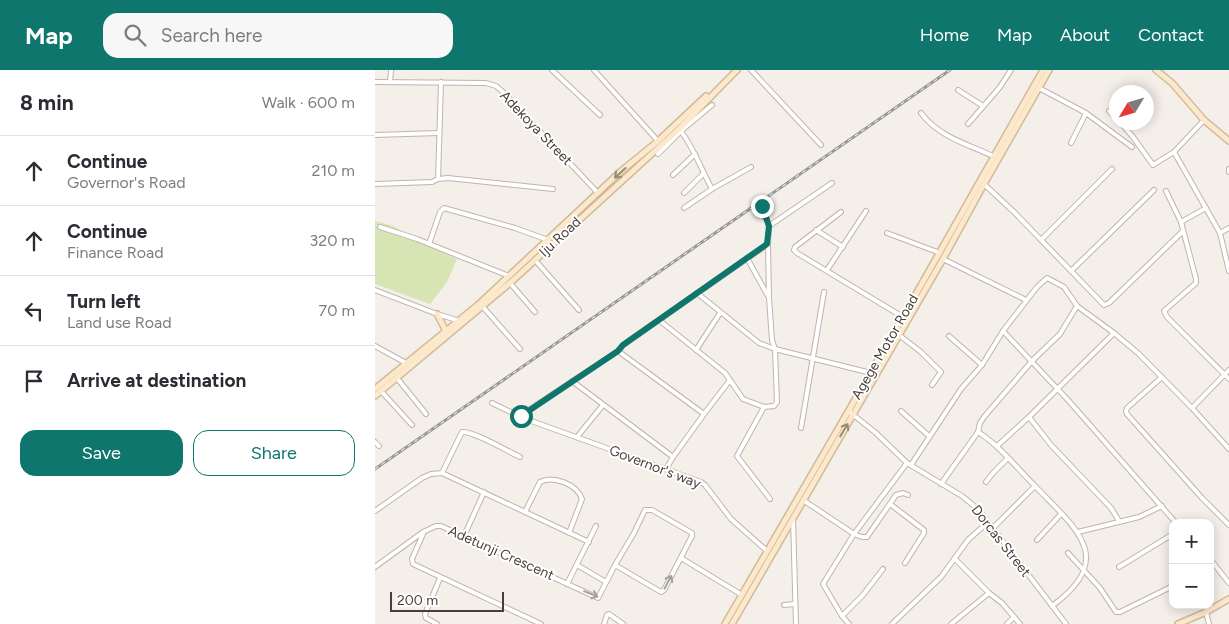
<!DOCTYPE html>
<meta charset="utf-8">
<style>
body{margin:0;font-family:Figtree,sans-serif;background:#f7f7f7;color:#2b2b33}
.controls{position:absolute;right:15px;bottom:15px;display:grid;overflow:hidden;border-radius:10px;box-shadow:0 2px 12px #0003}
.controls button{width:45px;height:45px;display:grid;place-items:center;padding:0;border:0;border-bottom:1px solid #e1e1e2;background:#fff;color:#2b2b33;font:25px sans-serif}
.compass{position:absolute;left:734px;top:15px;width:45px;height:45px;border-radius:50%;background:#fff;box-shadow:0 2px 12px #0003;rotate:232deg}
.scale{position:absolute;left:15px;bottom:12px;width:114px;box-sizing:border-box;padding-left:5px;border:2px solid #473f38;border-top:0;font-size:14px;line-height:18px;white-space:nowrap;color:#473f38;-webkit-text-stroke:4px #fff;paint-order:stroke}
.stop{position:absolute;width:15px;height:15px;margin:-11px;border:4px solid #0f766e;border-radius:50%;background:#fff}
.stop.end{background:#0f766e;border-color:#fff;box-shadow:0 1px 5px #0008}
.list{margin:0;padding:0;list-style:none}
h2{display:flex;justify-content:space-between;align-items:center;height:65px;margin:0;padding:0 20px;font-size:21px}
h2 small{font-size:16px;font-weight:400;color:#7c7c81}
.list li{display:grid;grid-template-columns:32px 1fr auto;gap:15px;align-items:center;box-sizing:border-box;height:70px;padding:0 20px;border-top:1px solid #e1e1e2}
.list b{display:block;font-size:19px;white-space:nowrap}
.list p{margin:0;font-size:16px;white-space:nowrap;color:#7c7c81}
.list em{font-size:16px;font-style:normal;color:#7c7c81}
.actions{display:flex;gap:10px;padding:15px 20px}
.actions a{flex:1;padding:11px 0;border:1px solid #0f766e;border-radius:15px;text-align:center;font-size:18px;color:#0f766e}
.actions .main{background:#0f766e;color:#fff}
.icon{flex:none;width:28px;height:28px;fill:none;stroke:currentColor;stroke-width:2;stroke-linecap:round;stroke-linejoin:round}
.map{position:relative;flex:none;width:854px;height:554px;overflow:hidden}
header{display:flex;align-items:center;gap:30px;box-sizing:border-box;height:70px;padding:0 25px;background:#0f766e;color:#fff}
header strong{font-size:24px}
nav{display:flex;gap:28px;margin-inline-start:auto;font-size:18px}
.search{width:350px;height:45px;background:#f7f7f7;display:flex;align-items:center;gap:12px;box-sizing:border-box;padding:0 18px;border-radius:15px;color:#7c7c81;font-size:19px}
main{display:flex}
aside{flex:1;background:#fff}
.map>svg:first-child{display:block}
.park{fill:#d7e5b4}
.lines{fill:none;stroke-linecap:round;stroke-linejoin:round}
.street-casing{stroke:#bfb5ac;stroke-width:6}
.secondary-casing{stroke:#d1ba9b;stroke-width:8}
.street{stroke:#fff;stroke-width:4}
.secondary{stroke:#fce8cb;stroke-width:5}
.rail-casing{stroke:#979797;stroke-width:3}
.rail{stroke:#fff;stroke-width:1;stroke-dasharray:4;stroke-linecap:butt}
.oneway{stroke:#988b7a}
.oneway2{stroke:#a39f9c}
.route{stroke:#0f766e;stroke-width:6}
.labels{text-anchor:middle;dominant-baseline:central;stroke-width:4;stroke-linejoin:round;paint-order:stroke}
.street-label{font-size:14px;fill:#473f38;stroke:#fff}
</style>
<header>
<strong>Map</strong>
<div class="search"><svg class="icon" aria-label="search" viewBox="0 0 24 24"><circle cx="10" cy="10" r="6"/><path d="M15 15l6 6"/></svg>Search here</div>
<nav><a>Home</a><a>Map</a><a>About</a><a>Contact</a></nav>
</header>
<main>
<aside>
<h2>8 min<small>Walk · 600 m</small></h2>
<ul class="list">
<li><svg class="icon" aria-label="ahead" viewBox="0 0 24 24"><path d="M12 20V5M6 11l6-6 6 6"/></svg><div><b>Continue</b><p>Governor's Road</p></div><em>210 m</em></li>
<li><svg class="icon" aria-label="ahead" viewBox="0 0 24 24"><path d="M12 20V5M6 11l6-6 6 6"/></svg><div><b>Continue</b><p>Finance Road</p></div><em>320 m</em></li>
<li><svg class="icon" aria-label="left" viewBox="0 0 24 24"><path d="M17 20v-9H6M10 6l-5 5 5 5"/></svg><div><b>Turn left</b><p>Land use Road</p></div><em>70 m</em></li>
<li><svg class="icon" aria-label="arrive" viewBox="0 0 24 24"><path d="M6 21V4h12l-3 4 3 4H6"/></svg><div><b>Arrive at destination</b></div></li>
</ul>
<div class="actions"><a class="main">Save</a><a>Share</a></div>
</aside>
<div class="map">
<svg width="854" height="554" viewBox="0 0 854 554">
<rect width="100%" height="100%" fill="#f4efe9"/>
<polygon class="park" points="0,151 18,156 37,168 82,189 72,212 55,234 0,214"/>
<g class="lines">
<defs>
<g id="street">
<polyline points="177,0 225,45"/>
<polyline points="219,0 283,71"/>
<polyline points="376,0 446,75"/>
<polyline points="0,12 111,13 121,16 128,22 223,123"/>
<polyline points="15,12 16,0"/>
<polyline points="664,18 711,43 757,77"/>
<polyline points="583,20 608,36"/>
<polyline points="734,41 742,49"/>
<path d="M546 43C564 67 592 74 618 86"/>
<polyline points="745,52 758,67 778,95 799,82 829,50"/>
<polyline points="593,54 625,17 636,0"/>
<path d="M305 60C319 78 326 99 337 119"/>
<polyline points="0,65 64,63"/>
<polyline points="696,73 711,43"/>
<polyline points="799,82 845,163 854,201"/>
<polyline points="283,84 306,61 337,35"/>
<polyline points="854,99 854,102"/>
<polyline points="298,105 320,84"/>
<polyline points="63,109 66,12"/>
<polyline points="0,114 57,112 63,109 73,108 178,119"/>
<polyline points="609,114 640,143 729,235 734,233 807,162"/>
<polyline points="791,121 806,152 821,209 821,213 789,241 792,247 854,309"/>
<polyline points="309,123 328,104"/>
<polyline points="309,138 337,119 376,97"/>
<polyline points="466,142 420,177 419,180 422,183 528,247"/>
<polyline points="806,152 831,138"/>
<polyline points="394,156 457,113"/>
<polyline points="5,157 42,169 134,206"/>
<polyline points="441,160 468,177"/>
<polyline points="512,163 565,183"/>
<polyline points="845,163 854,158"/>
<polyline points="666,170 737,99"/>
<polyline points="54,174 65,142 69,138 140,158 173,170"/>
<polyline points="372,188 393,226"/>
<polyline points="568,189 651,230"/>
<polyline points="160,190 204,240"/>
<polyline points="452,200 491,141"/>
<polyline points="696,201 779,120"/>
<polyline points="135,213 160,242"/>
<polyline points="0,220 62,244 85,251"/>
<polyline points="322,223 384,273 400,279 496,303"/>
<polyline points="108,237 145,279"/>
<polyline points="284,250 350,303 368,329 389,337 399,336 402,332 400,279 397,270 394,228 393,174 394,156 387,136"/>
<polyline points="628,261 693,330 801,453"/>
<polyline points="524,265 546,282 566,302 557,315"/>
<polyline points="574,266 607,295"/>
<polyline points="0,276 31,293"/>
<polyline points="321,280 345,243"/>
<polyline points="243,281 329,344 355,310"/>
<polyline points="787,307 752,338 751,341 752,344 827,428 854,455"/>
<polyline points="22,308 51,344"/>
<polyline points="197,311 298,387"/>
<polyline points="6,321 37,355"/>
<polyline points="117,333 148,348 326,412 330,415 356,449 392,481"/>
<polyline points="389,337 362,386 395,429"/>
<polyline points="817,338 854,300"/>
<polyline points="526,341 554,366"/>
<polyline points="476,343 501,363 532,393 587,426 604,440 691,554"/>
<polyline points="146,345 243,281 248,275 393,174"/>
<polyline points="654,347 676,375 736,438 744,451"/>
<polyline points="426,358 449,222"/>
<path d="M603 362C625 376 641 397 659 415 700 458 743 488 677 536"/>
<polyline points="202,367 228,335"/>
<polyline points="0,372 4,376"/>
<polyline points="622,376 654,347 739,263"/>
<polyline points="536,395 586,319 607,295 628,261 662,217 672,208 689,217 702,236 739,263 764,284 817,338 854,379"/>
<polyline points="291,399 298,387 329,344"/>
<path d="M67 403 87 362C99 361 132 381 145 387"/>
<polyline points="611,412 618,403 633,388"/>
<polyline points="566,414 603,362 605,353 609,347 657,291 685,264 702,236"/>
<polyline points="428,430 479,464 487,467 492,467 494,464 521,425 528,423 533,425"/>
<polyline points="515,434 549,460 549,463 530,493"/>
<polyline points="0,441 47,408 56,404 67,403 214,472"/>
<path d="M150 442 165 412C178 405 202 414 207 429L194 463"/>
<polyline points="418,449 421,554"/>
<polyline points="618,458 660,416"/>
<polyline points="703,462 764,447 787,436"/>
<polyline points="48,464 37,489 38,494 166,554"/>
<polyline points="89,466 109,422"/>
<polyline points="662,470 686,444"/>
<polyline points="693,483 725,518 741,542 745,542 798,516"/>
<polyline points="306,488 367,525"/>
<polyline points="580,489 614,523 627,533 645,554"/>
<polyline points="835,489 854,513"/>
<polyline points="202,495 231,512"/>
<polyline points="0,497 48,462 61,456 66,456 223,528 240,495 259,463 270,440 277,440 317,463 317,466 289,520 286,522 240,495"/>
<polyline points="744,497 798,464"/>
<polyline points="192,514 221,456"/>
<polyline points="409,535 420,534"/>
<polyline points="831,542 834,554"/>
<polyline points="467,546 488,525 508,499"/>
<polyline points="62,554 51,548 50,544 65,508"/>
<polyline points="229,554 232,545 234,544 248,554"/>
<polyline points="474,554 467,546 448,514 479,464 532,393"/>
<polyline points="517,554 566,507 593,470 613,452"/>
<polyline points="576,554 614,523"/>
<polyline points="632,554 639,547"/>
</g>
<g id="secondary">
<polyline points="781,0 797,13 829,50 854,71"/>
<polyline points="62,244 71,261"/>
<polyline points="0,319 104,234 245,102 283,71 331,26"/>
<polyline points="0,326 135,213 304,59 362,0"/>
<polyline points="350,554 528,247 668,0"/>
<polyline points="357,554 568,189 609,114 674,0"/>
<polyline points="803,554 831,542 854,529"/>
</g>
</defs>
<use href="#street" class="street-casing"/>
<use href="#secondary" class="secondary-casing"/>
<use href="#street" class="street"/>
<use href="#secondary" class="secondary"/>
<defs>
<polyline id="rail" points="0,399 575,0"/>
</defs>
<use href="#rail" class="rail-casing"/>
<use href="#rail" class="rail"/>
</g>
<defs><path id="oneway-shaft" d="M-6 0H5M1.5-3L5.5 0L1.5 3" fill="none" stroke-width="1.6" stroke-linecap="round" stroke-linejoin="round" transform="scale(1.25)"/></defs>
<g class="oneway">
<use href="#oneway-shaft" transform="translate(245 103) rotate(138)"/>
<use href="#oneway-shaft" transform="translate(469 360) rotate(-59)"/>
</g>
<g class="oneway2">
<use href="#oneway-shaft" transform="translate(293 512) rotate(-62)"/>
<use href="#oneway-shaft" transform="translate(216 524) rotate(22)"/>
</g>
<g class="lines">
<polyline class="route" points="146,346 243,281 248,275 392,174 394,156 387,136"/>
</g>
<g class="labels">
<g class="street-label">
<text transform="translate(161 58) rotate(46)">Adekoya Street</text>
<text transform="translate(185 167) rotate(-43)">Iju Road</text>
<text transform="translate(510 277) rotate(-60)">Agege Motor Road</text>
<text transform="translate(280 397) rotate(21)">Governor's way</text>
<text transform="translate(626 471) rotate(52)">Dorcas Street</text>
<text transform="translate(126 483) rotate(24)">Adetunji Crescent</text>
</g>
</g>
</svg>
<div class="controls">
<button>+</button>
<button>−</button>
</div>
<svg class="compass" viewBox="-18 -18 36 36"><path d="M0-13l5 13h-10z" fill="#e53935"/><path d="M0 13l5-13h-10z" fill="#7c7c81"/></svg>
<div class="scale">200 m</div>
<div class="stop" style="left:146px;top:346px"></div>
<div class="stop end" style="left:387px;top:136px"></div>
</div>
</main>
